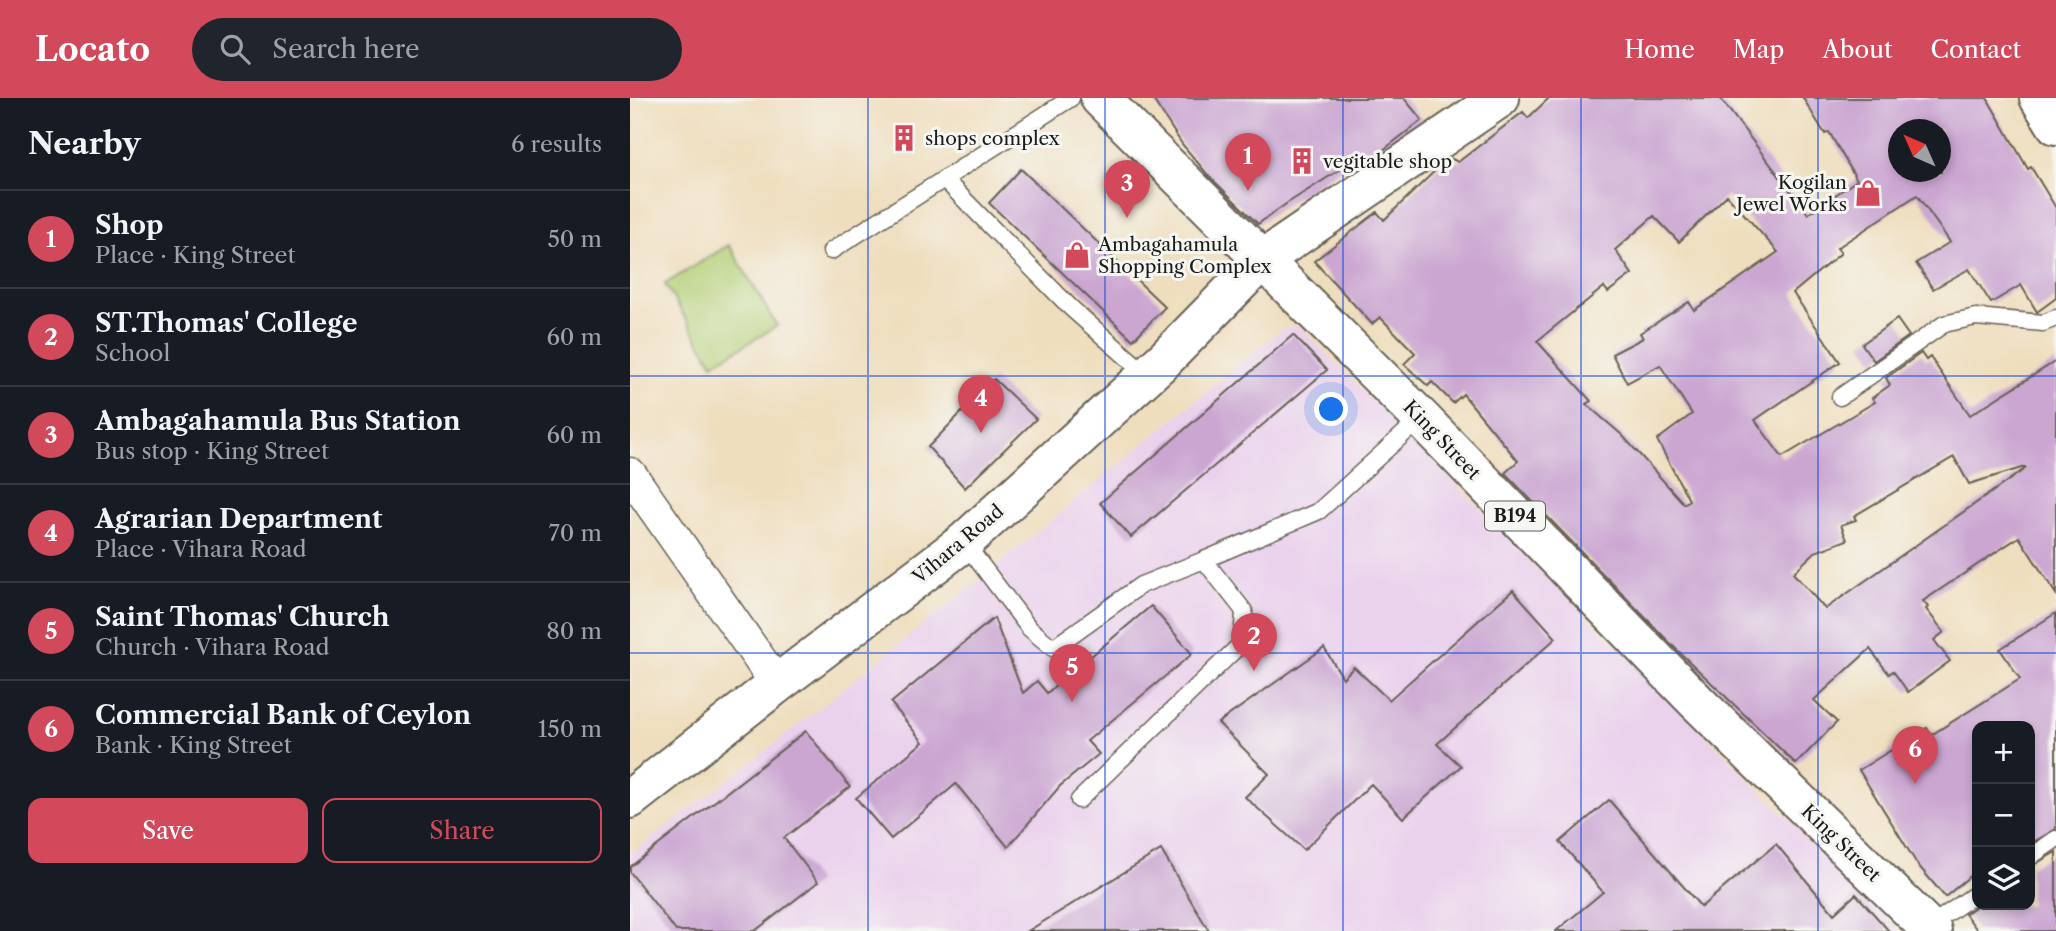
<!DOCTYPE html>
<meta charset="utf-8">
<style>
body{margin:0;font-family:"Libre Caslon Text",serif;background:#20242c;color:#f1f3f6}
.controls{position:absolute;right:21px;bottom:21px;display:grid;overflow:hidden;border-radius:14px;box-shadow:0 4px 10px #0003}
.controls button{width:63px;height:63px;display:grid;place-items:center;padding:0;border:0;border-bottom:2px solid #363941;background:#171b24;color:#f1f3f6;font:35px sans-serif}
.compass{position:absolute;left:1258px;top:21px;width:63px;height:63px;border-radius:50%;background:#171b24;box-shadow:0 4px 10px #0003;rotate:315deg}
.you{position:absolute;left:702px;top:312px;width:24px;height:24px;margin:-18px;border:5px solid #fff;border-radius:50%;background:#1a73e8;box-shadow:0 0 0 10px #1a73e833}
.badge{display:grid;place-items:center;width:46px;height:46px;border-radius:50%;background:#d1495b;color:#fff;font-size:23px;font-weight:700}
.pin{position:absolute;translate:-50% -58px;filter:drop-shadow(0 2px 4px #0008)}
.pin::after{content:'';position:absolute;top:37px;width:24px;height:21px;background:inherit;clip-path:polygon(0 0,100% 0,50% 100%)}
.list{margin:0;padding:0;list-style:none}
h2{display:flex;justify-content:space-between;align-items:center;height:91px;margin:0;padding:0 28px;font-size:30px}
h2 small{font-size:23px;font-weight:400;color:#9ea1a6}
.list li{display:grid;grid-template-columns:46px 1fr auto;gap:21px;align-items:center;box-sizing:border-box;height:98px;padding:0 28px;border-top:2px solid #363941}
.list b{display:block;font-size:26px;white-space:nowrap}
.list p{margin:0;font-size:23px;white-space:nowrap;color:#9ea1a6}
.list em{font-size:23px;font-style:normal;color:#9ea1a6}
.actions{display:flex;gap:14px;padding:21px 28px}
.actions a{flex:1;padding:16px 0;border:2px solid #d1495b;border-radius:14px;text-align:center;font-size:24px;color:#d1495b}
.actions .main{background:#d1495b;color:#fff}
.icon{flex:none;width:38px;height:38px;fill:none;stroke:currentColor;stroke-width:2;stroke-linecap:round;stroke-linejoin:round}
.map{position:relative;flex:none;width:1426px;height:833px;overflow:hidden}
header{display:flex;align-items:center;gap:42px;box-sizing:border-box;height:98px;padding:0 35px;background:#d1495b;color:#fff}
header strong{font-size:33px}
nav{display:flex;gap:38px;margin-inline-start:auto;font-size:24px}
.search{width:490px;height:63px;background:#20242c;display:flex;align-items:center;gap:18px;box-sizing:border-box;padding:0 24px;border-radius:38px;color:#9ea1a6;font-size:26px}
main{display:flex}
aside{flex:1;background:#171b24}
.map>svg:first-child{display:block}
.built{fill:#ead1ec}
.green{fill:#b4ce73;stroke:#687548;stroke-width:2}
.building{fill:#cba6d1;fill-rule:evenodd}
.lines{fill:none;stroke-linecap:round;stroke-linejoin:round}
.lane-casing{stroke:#666055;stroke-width:19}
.street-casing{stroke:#666055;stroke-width:35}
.secondary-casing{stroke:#666055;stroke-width:42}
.primary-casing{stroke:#666055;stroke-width:42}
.highway-casing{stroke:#666055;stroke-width:42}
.lane{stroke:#fff;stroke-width:16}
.street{stroke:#fff;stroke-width:32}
.secondary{stroke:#fff;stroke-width:38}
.primary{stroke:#fff;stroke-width:38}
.highway{stroke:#fff;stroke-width:38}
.grid{fill:none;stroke:#1d4ed8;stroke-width:2;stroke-opacity:0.55}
.labels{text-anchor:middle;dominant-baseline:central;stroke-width:6;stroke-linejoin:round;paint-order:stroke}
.shield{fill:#f6f6f2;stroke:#5d5d5c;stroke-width:2}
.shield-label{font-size:18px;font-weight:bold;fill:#1c1c1c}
.poi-label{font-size:19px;fill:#1c1c1c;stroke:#f6f6f2;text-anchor:start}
.street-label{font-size:19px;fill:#1c1c1c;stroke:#f6f6f2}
</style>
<header>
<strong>Locato</strong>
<div class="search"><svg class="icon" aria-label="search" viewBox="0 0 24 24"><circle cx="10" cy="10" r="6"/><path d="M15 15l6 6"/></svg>Search here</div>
<nav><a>Home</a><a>Map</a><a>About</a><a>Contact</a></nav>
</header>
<main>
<aside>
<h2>Nearby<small>6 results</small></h2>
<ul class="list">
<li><span class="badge">1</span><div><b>Shop</b><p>Place · King Street</p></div><em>50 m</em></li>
<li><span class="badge">2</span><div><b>ST.Thomas' College</b><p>School</p></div><em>60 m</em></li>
<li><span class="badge">3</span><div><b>Ambagahamula Bus Station</b><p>Bus stop · King Street</p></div><em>60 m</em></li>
<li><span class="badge">4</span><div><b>Agrarian Department</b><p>Place · Vihara Road</p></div><em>70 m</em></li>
<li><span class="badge">5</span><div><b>Saint Thomas' Church</b><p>Church · Vihara Road</p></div><em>80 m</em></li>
<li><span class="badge">6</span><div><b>Commercial Bank of Ceylon</b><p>Bank · King Street</p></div><em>150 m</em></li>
</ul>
<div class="actions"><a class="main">Save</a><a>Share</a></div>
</aside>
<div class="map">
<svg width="1426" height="833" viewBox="0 0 1426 833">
<rect width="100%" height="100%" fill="#f6f6f2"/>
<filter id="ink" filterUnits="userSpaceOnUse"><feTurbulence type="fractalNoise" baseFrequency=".0143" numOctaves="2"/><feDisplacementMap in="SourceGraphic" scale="14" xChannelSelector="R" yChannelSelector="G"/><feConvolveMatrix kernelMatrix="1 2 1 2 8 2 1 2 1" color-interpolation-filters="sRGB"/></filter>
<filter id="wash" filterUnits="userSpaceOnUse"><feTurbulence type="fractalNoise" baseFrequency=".00686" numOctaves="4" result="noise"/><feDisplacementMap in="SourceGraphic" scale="28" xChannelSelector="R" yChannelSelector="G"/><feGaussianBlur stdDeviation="1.57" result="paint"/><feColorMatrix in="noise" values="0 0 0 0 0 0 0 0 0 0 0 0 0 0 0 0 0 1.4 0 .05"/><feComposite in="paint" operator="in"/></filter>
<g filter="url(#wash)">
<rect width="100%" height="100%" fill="#efdebe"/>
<polygon class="built" points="669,228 1270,833 0,833 0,757 115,669 357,476 652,231"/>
<polygon class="green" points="99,147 147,228 83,266 35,186"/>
<g id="blocks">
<g class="building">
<polygon points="522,0 774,0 792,22 739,63 733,57 656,106 628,126 578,77 552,46"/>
<path d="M919 0H1090L1178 116 1227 82 1199 34 1195 36 1173 0H1357L1398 71 1401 69 1426 110V200L1407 214 1391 187 1361 205 1339 171 1303 191 1286 165 1320 144 1287 97 1207 150 1211 155 1163 195 1210 264 1125 322 1152 359 1245 304 1242 300 1260 287 1256 280 1291 255 1296 262 1300 259 1340 317 1426 263V496L1389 439 1293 503 1298 509 1296 511 1314 534 1304 542 1320 563 1278 594 1263 573 1259 576 1240 551 1184 602 1207 624 1166 666 1042 547 875 375 888 363 833 296 823 305 802 284 798 288 774 266 785 255 750 219 742 226 684 163 747 114 754 122 814 64 820 60 828 64 893 14 898 20ZM1269 32H1311V74H1269ZM1097 97 1148 154 1064 212 1059 204 1010 235 1013 240 982 256 997 285 1030 267 1062 316 1027 342 1059 402 1054 406 992 337 956 306 961 303 907 243 974 189 978 194 1002 176 985 152 1024 118 1049 144ZM1324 359 1339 386 1395 369 1396 370 1195 511 1163 475 1185 454 1217 442 1211 427 1226 422 1224 418Z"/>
<polygon points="391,71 535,209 503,242 359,105"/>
<polygon points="1267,221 1279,238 1244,263 1232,246"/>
<polygon points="663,237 697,272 501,439 470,405"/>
<polygon points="364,281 406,321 335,390 298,349"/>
<polygon points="883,492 926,540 807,646 831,668 773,720 741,686 674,752 615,699 639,676 588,625 694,550 713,580 724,569 759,602"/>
<polygon points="521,508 562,556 457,643 469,656 430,688 378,749 326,686 261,741 226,700 293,644 261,605 364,520 393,595 407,583 417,595"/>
<polygon points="1426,515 1426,731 1400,746 1400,628 1347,628 1347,772 1315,799 1287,766 1229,672 1297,630 1301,637 1390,581 1370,551"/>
<polygon points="176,633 220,689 154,740 188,784 125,833 46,833 0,774 0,769"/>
<polygon points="979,702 1071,809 1146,746 1204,816 1226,796 1259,833 926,833 973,794 930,744"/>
<polygon points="531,752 579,833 398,833"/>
<polygon points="1426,754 1426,833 1348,833 1335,816 1348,807 1400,807 1400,769"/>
</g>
</g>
</g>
<g filter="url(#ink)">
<use href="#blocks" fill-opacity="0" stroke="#666055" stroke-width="2"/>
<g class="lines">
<defs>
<g id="lane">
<polyline points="314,81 441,210 517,277"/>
<polyline points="201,153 441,0"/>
<polyline points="1210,299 1314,226 1346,219 1413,225 1426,220"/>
<polyline points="334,444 399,530 423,550 511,487 574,462 614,513 612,545 449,702"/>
<polyline points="574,462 689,413 791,320"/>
<polyline points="1400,759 1426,741"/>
<polyline points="1298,829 1347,795"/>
</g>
<polyline id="street" points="0,376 147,586"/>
<polyline id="secondary" points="0,701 147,586 334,444 534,262 632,162 870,0"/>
<polyline id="primary" points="470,0 791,320 1067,604 1302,833"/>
<polyline id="highway" points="1409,0 1426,27"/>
</defs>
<use href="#lane" class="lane-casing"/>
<use href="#street" class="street-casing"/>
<use href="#secondary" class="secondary-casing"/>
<use href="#primary" class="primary-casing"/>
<use href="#highway" class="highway-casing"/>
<use href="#lane" class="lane"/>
<use href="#street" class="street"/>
<use href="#secondary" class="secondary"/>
<use href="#primary" class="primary"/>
<use href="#highway" class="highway"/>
</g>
</g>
<path class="grid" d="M238 0V833M475 0V833M713 0V833M951 0V833M1188 0V833M0 278H1426M0 555H1426"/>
<defs>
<symbol id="building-bare" viewBox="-9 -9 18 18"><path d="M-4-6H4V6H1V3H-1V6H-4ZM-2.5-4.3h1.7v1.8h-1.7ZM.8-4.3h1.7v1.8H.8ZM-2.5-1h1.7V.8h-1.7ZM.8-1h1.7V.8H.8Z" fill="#d1495b" stroke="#f6f6f2" stroke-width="2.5" paint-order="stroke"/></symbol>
<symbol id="shop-bare" viewBox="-9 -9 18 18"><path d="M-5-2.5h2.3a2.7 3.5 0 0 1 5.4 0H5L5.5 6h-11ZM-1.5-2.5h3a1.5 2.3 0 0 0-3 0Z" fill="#d1495b" stroke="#f6f6f2" stroke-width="2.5" paint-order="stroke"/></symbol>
</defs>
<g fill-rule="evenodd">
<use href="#building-bare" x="255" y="21" width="38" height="38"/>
<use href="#building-bare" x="653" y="44" width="38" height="38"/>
<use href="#shop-bare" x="1219" y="76" width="38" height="38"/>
<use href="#shop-bare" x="428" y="138" width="38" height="38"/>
</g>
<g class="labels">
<rect class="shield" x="855" y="403.5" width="60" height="29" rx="5"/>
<g class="shield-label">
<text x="885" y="418">B194</text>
</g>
<g class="poi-label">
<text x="295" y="40">shops complex</text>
<text x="693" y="63">vegitable shop</text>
<text x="1217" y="84" text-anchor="end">Kogilan<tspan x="1217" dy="22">Jewel Works</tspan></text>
<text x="468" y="146">Ambagahamula<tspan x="468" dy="22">Shopping Complex</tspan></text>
</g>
<g class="street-label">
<text transform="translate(812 342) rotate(46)">King Street</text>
<text transform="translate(328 446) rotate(-40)">Vihara Road</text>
<text transform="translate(1211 745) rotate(44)">King Street</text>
</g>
</g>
</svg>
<div class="controls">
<button>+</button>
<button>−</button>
<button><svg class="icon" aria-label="layers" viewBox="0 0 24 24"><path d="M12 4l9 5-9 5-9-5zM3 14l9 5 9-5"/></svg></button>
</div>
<svg class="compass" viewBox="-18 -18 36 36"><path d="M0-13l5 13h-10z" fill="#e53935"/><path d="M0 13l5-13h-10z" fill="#9ea1a6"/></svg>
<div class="you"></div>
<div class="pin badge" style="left:618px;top:93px">1</div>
<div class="pin badge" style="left:624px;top:573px">2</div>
<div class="pin badge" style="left:497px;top:120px">3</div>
<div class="pin badge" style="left:351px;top:335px">4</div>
<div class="pin badge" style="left:442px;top:604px">5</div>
<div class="pin badge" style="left:1285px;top:686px">6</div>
</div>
</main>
